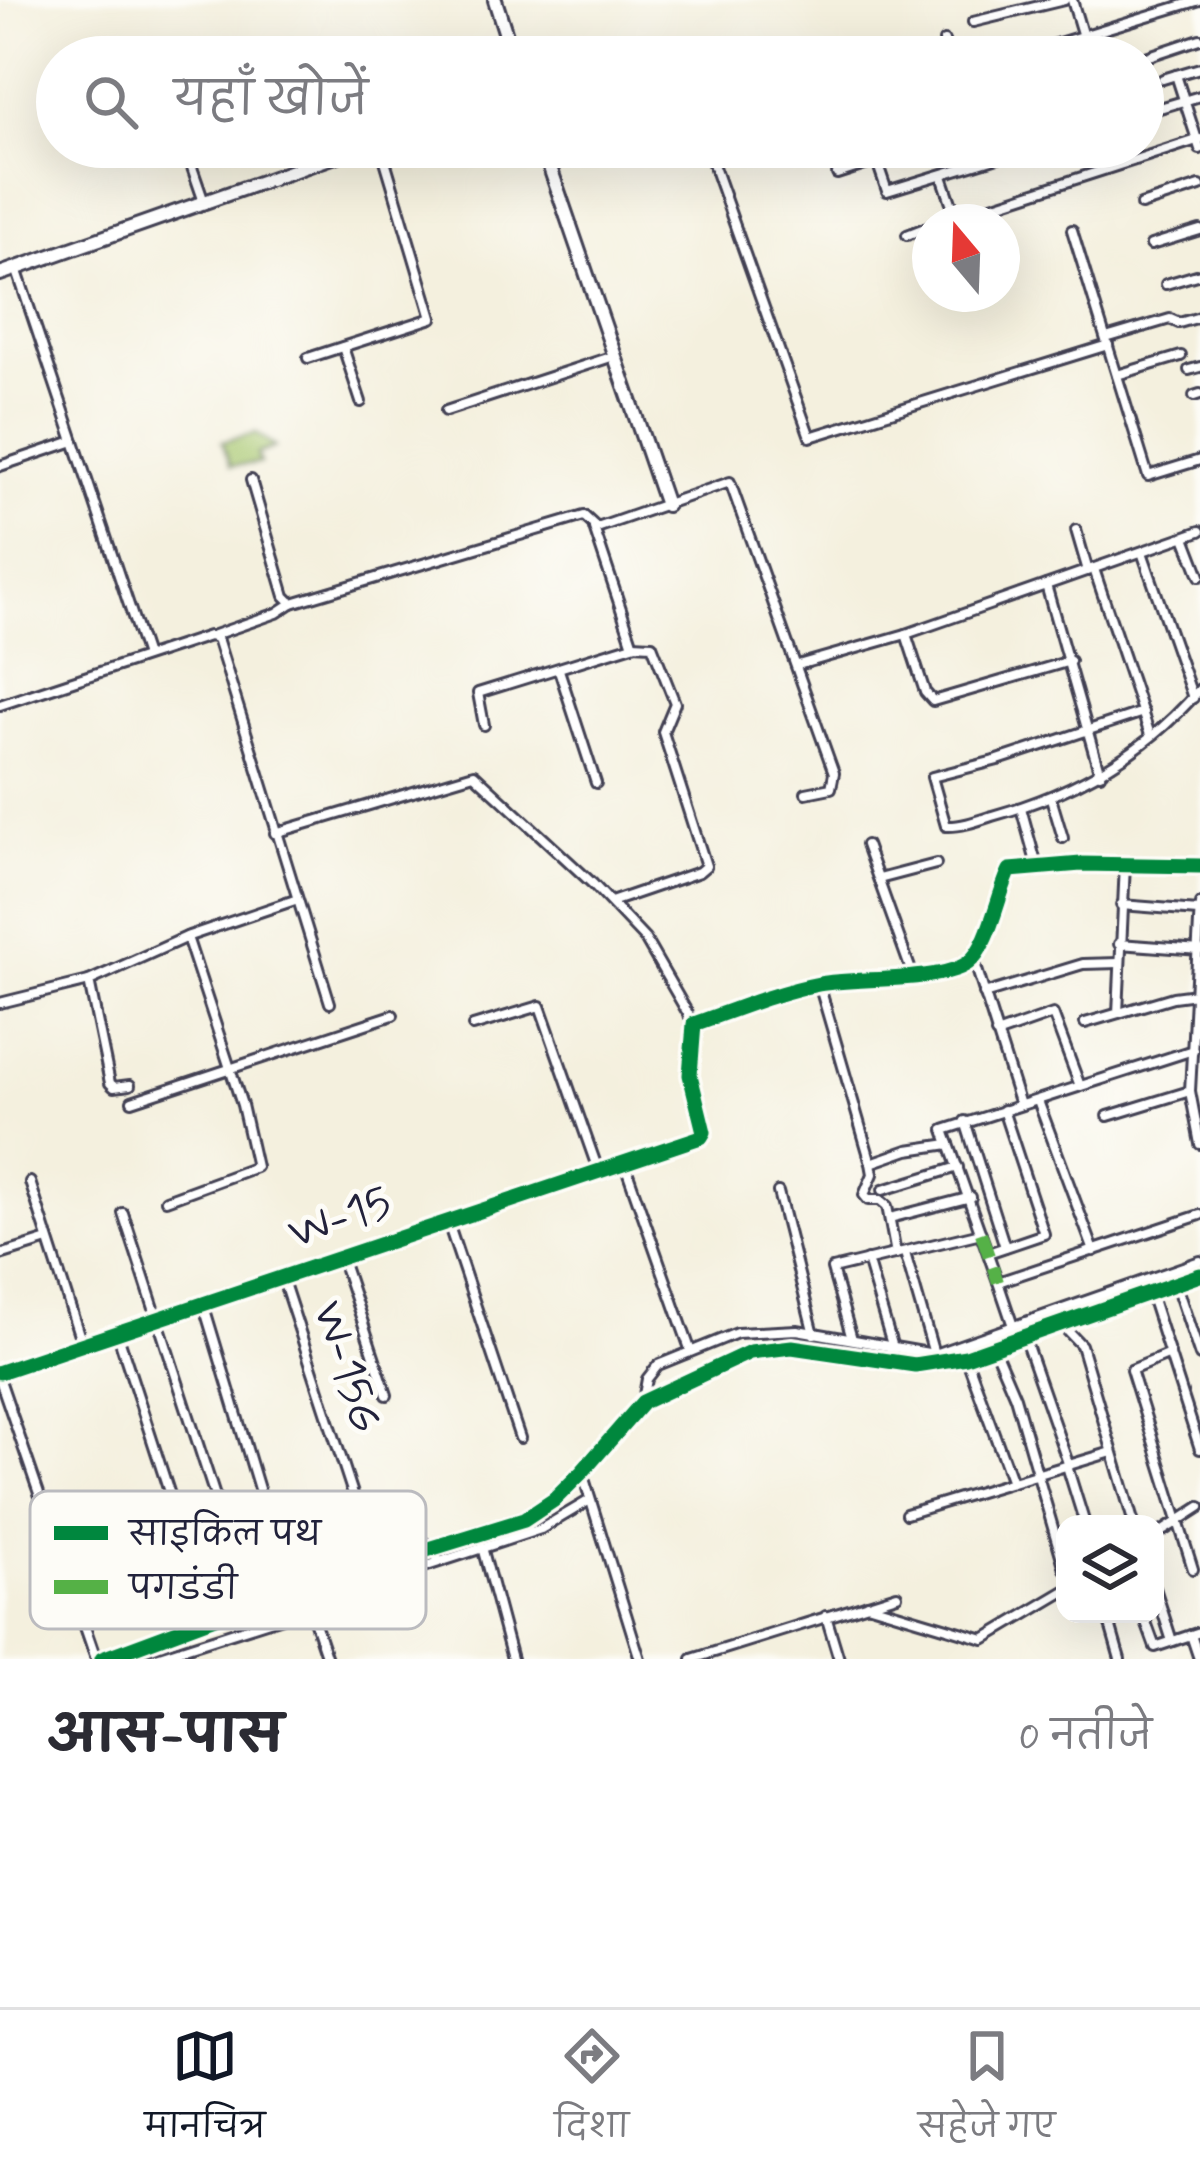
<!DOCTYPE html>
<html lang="hi">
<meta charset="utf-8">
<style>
body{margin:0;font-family:Mynerve,"Playpen Sans Deva",sans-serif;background:#f2f2f3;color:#2b2b33}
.controls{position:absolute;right:36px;bottom:36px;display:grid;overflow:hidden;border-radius:24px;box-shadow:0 12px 48px #0002}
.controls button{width:108px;height:108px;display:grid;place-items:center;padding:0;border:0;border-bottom:3px solid #e1e1e2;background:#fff;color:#2b2b33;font:60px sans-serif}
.compass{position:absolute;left:912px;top:204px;width:108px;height:108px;border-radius:50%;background:#fff;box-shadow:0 12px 48px #0002;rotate:341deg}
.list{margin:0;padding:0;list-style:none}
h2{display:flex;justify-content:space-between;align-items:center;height:156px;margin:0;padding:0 48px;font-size:51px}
h2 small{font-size:39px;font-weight:400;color:#7c7c81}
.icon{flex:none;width:66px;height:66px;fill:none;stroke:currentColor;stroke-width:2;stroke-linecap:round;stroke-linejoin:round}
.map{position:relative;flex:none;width:1200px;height:1659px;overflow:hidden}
.search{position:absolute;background:#fff;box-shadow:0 12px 48px #0002;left:36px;right:36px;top:36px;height:132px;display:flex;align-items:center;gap:30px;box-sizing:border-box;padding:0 42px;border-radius:66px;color:#7c7c81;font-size:45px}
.sheet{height:348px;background:#fff}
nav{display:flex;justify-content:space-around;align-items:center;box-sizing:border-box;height:168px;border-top:3px solid #e1e1e2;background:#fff;font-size:33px;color:#7c7c81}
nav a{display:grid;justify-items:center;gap:6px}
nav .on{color:#111827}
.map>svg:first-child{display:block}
.green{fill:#a7c76f;stroke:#647455;stroke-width:3}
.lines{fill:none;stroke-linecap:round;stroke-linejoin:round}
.street-casing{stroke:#424153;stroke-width:14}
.secondary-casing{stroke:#424153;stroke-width:18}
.street{stroke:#fff;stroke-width:8}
.secondary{stroke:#fff;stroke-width:12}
.quiet{stroke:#55b146;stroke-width:12;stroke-dasharray:24 12;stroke-linecap:butt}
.cycleway-casing{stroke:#fdfcf7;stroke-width:22}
.cycleway{stroke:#00873e;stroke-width:15}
.labels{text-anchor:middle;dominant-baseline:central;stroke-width:10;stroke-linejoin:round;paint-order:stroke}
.street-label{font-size:45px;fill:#22223b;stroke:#fdfcf7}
.key{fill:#fdfcf7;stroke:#bbbbbf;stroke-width:3}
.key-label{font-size:33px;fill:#22223b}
</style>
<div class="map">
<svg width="1200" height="1659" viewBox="0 0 1200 1659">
<rect width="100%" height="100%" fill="#fdfcf7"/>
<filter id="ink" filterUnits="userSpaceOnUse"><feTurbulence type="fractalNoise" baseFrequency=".00833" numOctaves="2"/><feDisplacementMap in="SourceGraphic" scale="24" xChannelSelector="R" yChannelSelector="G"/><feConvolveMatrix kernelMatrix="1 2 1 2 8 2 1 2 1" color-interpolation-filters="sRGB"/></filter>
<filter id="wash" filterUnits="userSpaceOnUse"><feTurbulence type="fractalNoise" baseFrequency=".004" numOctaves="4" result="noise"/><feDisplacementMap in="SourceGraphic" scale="48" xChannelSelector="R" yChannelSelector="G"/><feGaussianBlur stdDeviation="2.7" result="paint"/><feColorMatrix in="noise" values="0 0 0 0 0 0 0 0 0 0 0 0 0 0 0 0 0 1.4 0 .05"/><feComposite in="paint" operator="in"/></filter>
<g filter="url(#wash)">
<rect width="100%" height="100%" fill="#f4f0de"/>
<polygon class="green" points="256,433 275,447 257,454 260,463 231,466 222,442"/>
</g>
<g filter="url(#ink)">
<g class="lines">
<defs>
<g id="street">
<polyline points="1072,0 1089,57"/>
<polyline points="973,22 1064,0"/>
<polyline points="944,41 948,57"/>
<polyline points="634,57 665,49 674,57"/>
<polyline points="1013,57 1200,0"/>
<polyline points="1143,58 1200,39"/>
<polyline points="1200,68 1176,75 1200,149"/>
<polyline points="1163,79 1176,75"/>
<polyline points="1143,113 1200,96"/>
<polyline points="185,147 204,202"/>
<polyline points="707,147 810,437 1108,345"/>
<polyline points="872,147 887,191 1031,147"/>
<polyline points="837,174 877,161"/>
<polyline points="942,176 956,217"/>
<polyline points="1141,205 1200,186"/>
<polyline points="942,222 1200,139"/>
<polyline points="1072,230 1148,476 1200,460"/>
<polyline points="907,235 930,226"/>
<polyline points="1151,245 1200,230"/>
<polyline points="16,268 146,656"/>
<polyline points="1166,284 1200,274"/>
<polyline points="1106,338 1170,319 1179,323 1200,317"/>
<polyline points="343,347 361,402"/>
<polyline points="308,358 432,318 381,147"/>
<polyline points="1189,370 1200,367"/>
<polyline points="1117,375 1181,356"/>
<polyline points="1194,396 1200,394"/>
<polyline points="446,411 614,356"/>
<polyline points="0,466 74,441"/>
<polyline points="251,480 285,596 292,603 584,516 597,528 730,482 834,773 831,788 806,793"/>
<polyline points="1076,530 1088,571"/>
<polyline points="1185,537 1200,576"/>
<polyline points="1142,552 1193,698"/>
<polyline points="1094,569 1150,735"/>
<polyline points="1046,585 1100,774"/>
<polyline points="906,634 925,692 933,701 1070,661"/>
<polyline points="214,635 277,613 292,603"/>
<polyline points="798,665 906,634 1200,531"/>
<polyline points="559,670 596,783"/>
<polyline points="0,705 209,636 217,638 330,1003"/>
<path d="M1143 712 998 760 932 777 946 826C960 827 977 821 992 816 1072 794 1145 754 1200 689"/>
<polyline points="484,725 478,693 633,645 594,528"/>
<polyline points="1051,798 1063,838"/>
<polyline points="1021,808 1037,866"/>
<polyline points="275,833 474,774 593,884 645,939 694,1024"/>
<polyline points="866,845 913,976"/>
<polyline points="879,879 936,864"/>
<polyline points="611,902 699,872 706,866 663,732 675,703 652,645 633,644"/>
<polyline points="1200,904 1190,1091 1200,1144"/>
<polyline points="1121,905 1198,911"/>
<polyline points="1119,944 1200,950"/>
<polyline points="974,960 1020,1105"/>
<polyline points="819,984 871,1163 873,1174 864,1195 868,1200 880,1200 887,1206 896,1254"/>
<polyline points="984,994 1083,964 1119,963"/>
<polyline points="0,1003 89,981"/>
<polyline points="1118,1013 1125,864"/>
<polyline points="1085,1023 1173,997 1196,994"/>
<polyline points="473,1026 540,1006 598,1170"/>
<polyline points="996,1034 1053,1014 1080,1086"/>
<polyline points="130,1085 114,1087 110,1083 89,981 189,936 295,900"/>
<polyline points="132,1101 393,1015"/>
<polyline points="1038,1101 1094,1251"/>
<polyline points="1108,1116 1190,1091"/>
<polyline points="965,1121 1005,1247"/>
<polyline points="624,1162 690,1349"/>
<polyline points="871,1163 908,1150 949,1144"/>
<polyline points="30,1182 82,1344"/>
<polyline points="883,1190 958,1167"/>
<polyline points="778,1192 814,1334"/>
<polyline points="166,1200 256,1167 242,1105 187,937"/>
<polyline points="123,1213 250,1604"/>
<polyline points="890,1218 971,1197"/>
<polyline points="447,1220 520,1438"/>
<polyline points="905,1253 934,1354"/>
<polyline points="988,1253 1044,1234 1003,1110"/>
<polyline points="0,1255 48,1240"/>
<polyline points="341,1257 387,1395"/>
<polyline points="867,1260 893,1348"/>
<path d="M282 1277 370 1546C393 1554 406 1533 433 1546L438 1561"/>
<polyline points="998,1282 944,1130 1193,1050"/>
<polyline points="1176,1285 1200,1356"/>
<polyline points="1150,1293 1200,1449"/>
<polyline points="203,1303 290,1592"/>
<polyline points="1061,1324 1081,1345 1134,1524"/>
<polyline points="1014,1329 998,1282 1200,1215"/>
<polyline points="117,1332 210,1618"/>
<polyline points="1024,1337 1069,1466"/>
<polyline points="852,1339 832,1269 981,1233"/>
<polyline points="994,1348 1015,1397 1065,1569"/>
<polyline points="1170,1354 1131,1370 1193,1569"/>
<polyline points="966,1357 1012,1482"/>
<path d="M0 1372 701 1137 704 1132 690 1075 694 1024C734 1010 777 992 819 984 855 977 940 983 968 963 989 948 998 893 1010 870L1081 864 1200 866"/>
<polyline points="0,1380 96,1659"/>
<polyline points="643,1400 647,1379 658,1365 737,1333 797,1330 934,1354 1200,1261"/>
<polyline points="1067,1466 1085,1524"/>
<polyline points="582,1472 640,1659"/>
<polyline points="906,1514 1112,1452"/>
<polyline points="1155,1536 1200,1507"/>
<polyline points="482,1547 512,1659"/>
<polyline points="1155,1588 1172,1641"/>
<polyline points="867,1604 984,1639 1065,1591"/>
<polyline points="1107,1614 1120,1659"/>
<polyline points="1143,1614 1155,1647 1200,1632"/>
<polyline points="826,1616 839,1659"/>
<polyline points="1191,1635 1199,1659"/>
<polyline points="150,1659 310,1608"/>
<polyline points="327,1659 311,1611 313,1603 541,1529 590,1500"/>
<polyline points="692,1659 897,1595"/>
</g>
<g id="secondary">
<polyline points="495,0 513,57"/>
<polyline points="543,147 666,505"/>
<polyline points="0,274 361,147"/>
<polyline points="102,1659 250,1604 524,1520 554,1500 582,1472 643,1402 750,1352 792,1347 915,1365 966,1357 1200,1275"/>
</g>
</defs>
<use href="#street" class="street-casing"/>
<use href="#secondary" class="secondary-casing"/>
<use href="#street" class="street"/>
<use href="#secondary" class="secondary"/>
<polyline class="quiet" points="981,1233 998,1282"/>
<defs>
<g id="cycleway">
<path d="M0 1372 701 1137 704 1132 690 1075 694 1024C734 1010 777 992 819 984 855 977 940 983 968 963 989 948 998 893 1010 870L1081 864 1200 866"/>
<polyline points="102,1659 250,1604 524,1520 554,1500 582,1472 643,1402 750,1352 792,1347 915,1365 966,1357 1200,1275"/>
</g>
</defs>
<use href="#cycleway" class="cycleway-casing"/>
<use href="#cycleway" class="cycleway"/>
</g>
</g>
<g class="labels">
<g class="street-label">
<text transform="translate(340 1219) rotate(-19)">W-15</text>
<text transform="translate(346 1367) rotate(72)">W-15G</text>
</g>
</g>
<rect x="30" y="1491" width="396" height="138" rx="18" class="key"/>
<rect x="54" y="1526" width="54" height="14" fill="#00873e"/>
<rect x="54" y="1580" width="54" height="14" fill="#55b146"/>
<g class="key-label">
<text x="129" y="1545">साइकिल पथ</text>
<text x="129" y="1599">पगडंडी</text>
</g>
</svg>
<div class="controls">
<button><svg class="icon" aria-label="layers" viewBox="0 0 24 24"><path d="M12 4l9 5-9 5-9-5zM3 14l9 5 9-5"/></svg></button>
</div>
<svg class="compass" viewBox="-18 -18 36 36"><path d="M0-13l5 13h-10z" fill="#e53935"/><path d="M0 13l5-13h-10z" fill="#7c7c81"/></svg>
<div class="search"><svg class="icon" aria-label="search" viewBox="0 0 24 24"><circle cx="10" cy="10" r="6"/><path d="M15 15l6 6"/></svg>यहाँ खोजें</div>
</div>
<section class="sheet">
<h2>आस-पास<small>0 नतीजे</small></h2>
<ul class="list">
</ul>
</section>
<nav>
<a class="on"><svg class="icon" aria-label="map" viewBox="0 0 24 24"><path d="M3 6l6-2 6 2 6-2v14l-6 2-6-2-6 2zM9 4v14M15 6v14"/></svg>मानचित्र</a>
<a><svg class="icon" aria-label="directions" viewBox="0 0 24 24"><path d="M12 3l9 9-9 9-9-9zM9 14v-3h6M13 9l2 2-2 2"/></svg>दिशा</a>
<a><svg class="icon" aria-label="saved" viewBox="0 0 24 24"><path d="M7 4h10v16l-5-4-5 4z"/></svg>सहेजे गए</a>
</nav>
